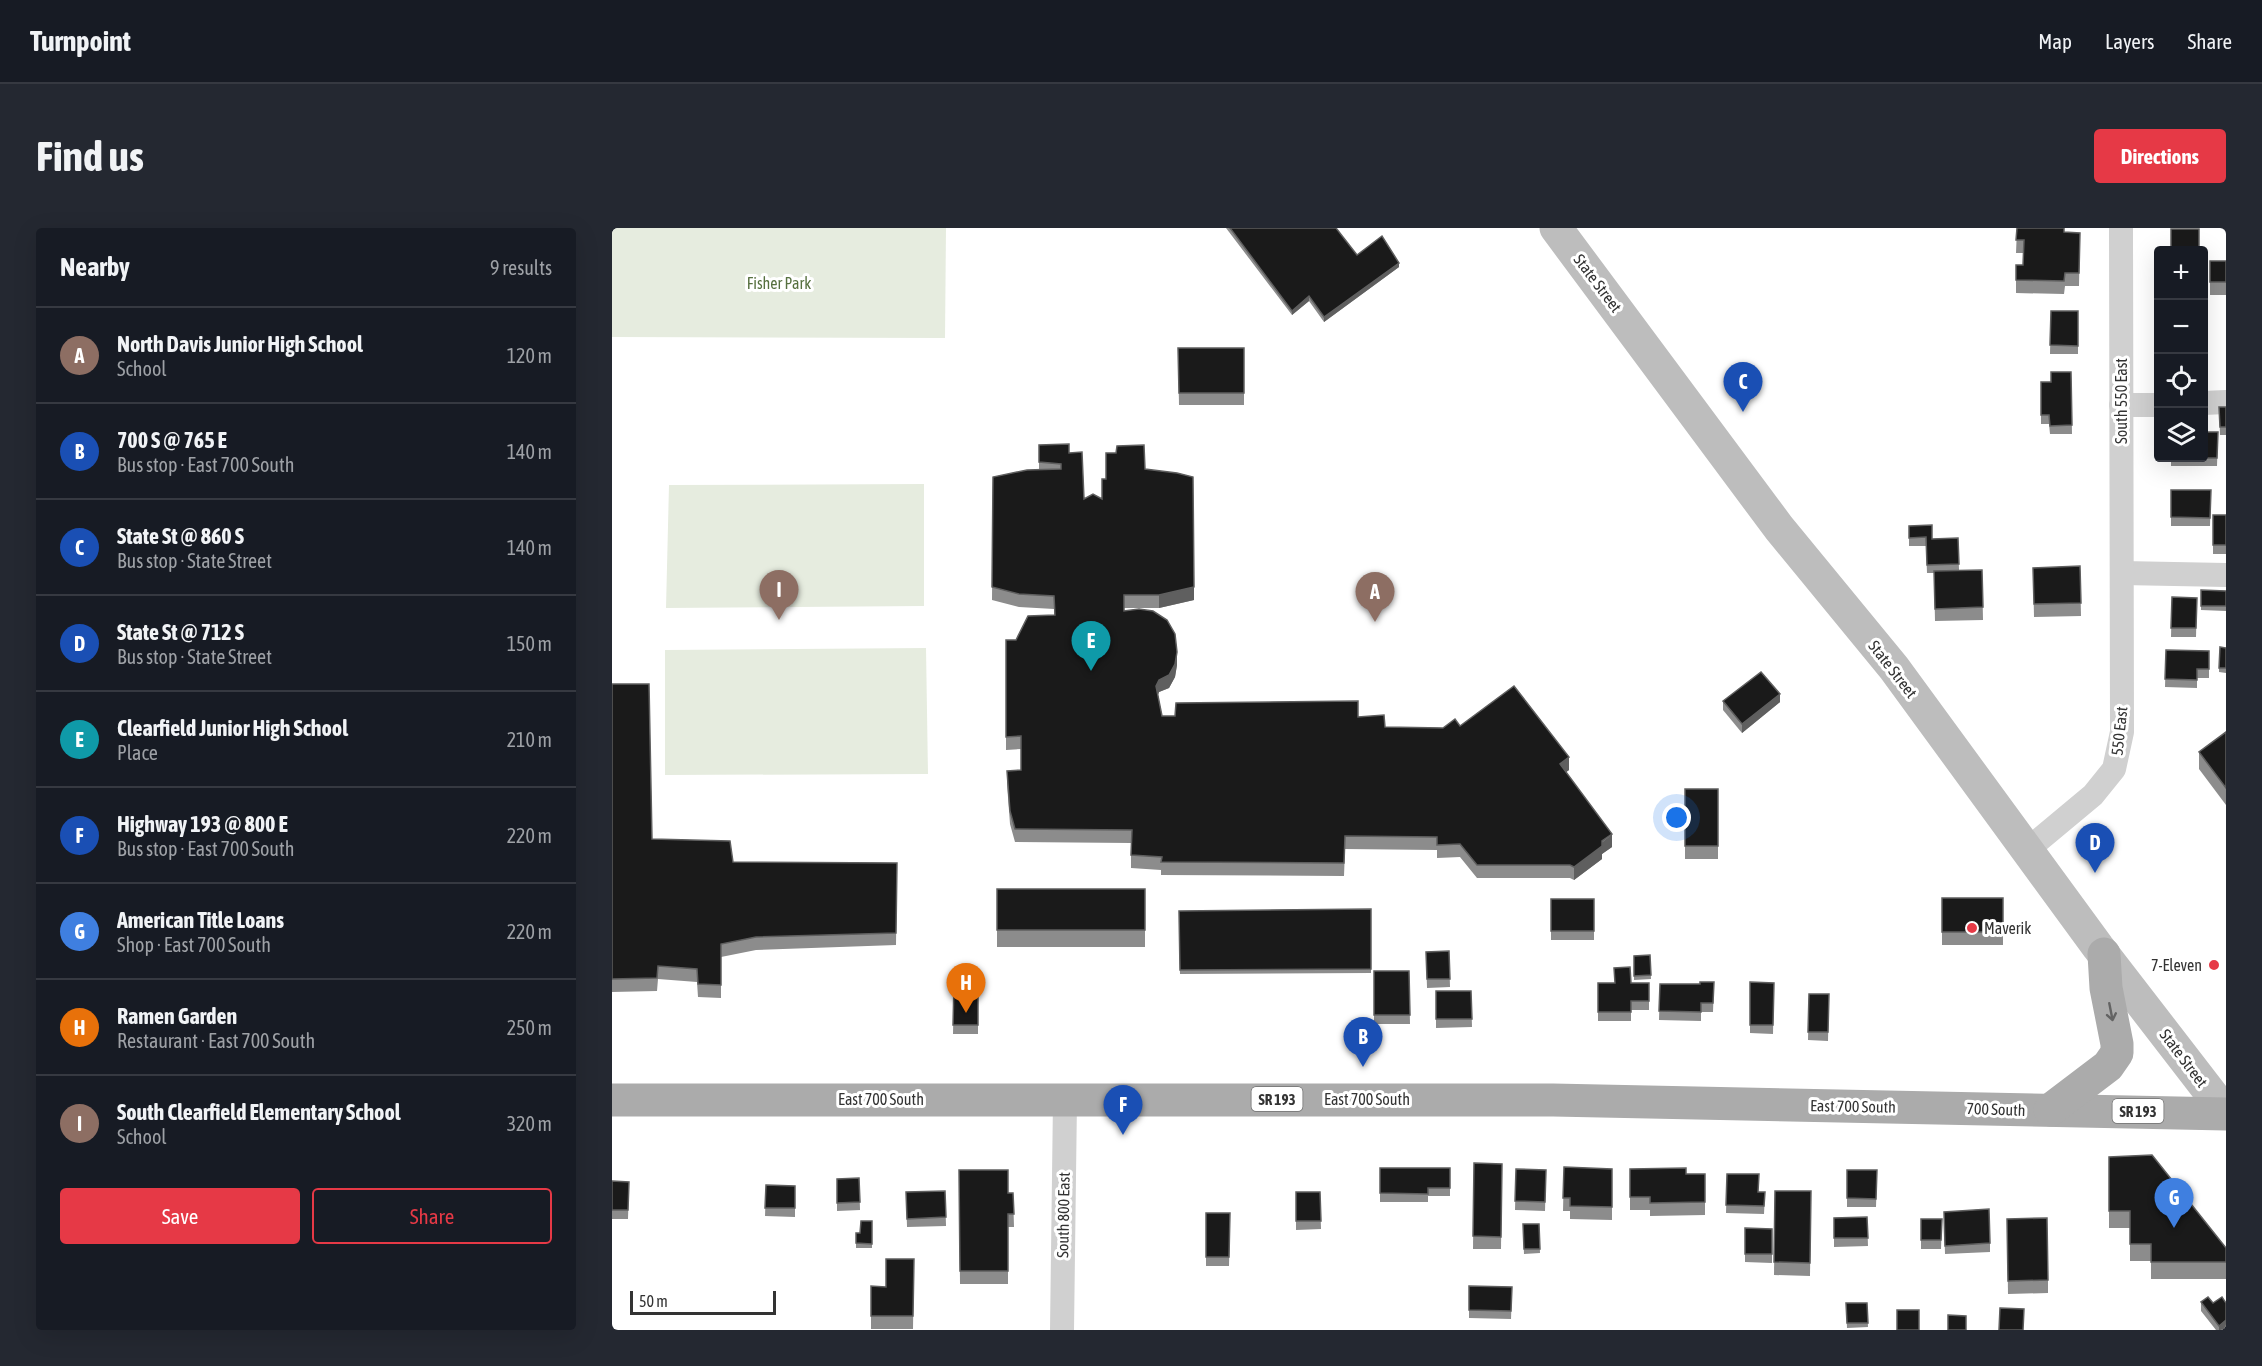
<!DOCTYPE html>
<meta charset="utf-8">
<style>
body{margin:0;font-family:"Asap Condensed",sans-serif;background:#242831;color:#f1f3f6}
.controls{position:absolute;right:18px;top:18px;display:grid;overflow:hidden;border-radius:6px;box-shadow:0 6px 24px #0002}
.controls button{width:54px;height:54px;display:grid;place-items:center;padding:0;border:0;border-bottom:2px solid #363941;background:#171b24;color:#f1f3f6;font:30px sans-serif}
.scale{position:absolute;left:18px;bottom:15px;width:146px;box-sizing:border-box;padding-left:6px;border:3px solid #333;border-top:0;font-size:16px;line-height:21px;white-space:nowrap;color:#333;-webkit-text-stroke:4px #fff;paint-order:stroke}
.you{position:absolute;left:1065px;top:590px;width:21px;height:21px;margin:-15px;border:4px solid #fff;border-radius:50%;background:#1a73e8;box-shadow:0 0 0 9px #1a73e833}
.badge{display:grid;place-items:center;width:39px;height:39px;border-radius:50%;background:#e63946;color:#fff;font-size:20px;font-weight:700}
.pin{position:absolute;translate:-50% -50px;filter:drop-shadow(0 2px 3px #0008)}
.pin::after{content:'';position:absolute;top:32px;width:21px;height:18px;background:inherit;clip-path:polygon(0 0,100% 0,50% 100%)}
.list{margin:0;padding:0;list-style:none}
h2{display:flex;justify-content:space-between;align-items:center;height:78px;margin:0;padding:0 24px;font-size:26px}
h2 small{font-size:20px;font-weight:400;color:#9ea1a6}
.list li{display:grid;grid-template-columns:39px 1fr auto;gap:18px;align-items:center;box-sizing:border-box;height:96px;padding:0 24px;border-top:2px solid #363941}
.list b{display:block;font-size:22px;white-space:nowrap}
.list p{margin:0;font-size:20px;white-space:nowrap;color:#9ea1a6}
.list em{font-size:20px;font-style:normal;color:#9ea1a6}
.actions{display:flex;gap:12px;padding:18px 24px}
.actions a{flex:1;padding:14px 0;border:2px solid #e63946;border-radius:6px;text-align:center;font-size:21px;color:#e63946}
.actions .main{background:#e63946;color:#fff}
.icon{flex:none;width:33px;height:33px;fill:none;stroke:currentColor;stroke-width:2;stroke-linecap:round;stroke-linejoin:round}
.map{position:relative;flex:none;width:1614px;height:1102px;overflow:hidden;border-radius:6px}
header{display:flex;align-items:center;gap:36px;box-sizing:border-box;height:84px;padding:0 30px;background:#171b24;border-bottom:2px solid #363941}
header strong{font-size:28px}
nav{display:flex;gap:33px;margin-inline-start:auto;font-size:21px}
.intro{display:flex;align-items:center;justify-content:space-between;box-sizing:border-box;height:144px;padding:0 36px}
h1{margin:0;font-size:42px}
.button{padding:15px 27px;border-radius:6px;background:#e63946;color:#fff;font-size:21px;font-weight:700}
main{display:flex;gap:36px;padding:0 36px}
aside{flex:1;background:#171b24;border-radius:6px;box-shadow:0 6px 24px #0002}
.map>svg:first-child{display:block}
.green{fill:#e6ecdf}
.lines{fill:none;stroke-linecap:round;stroke-linejoin:round}
.street{stroke:#d0d0d0;stroke-width:24}
.secondary{stroke:#bdbdbd;stroke-width:33}
.primary{stroke:#ababab;stroke-width:33}
.wall{fill:#8c8c8c}
.shaded-wall{fill:#5f5f5f}
.building{fill:#1a1a1a;stroke:#5f5f5f;stroke-width:1.5}
.oneway{stroke:#636363}
.poi-dot{fill:#e63946;stroke:#fff;stroke-width:2}
.labels{text-anchor:middle;dominant-baseline:central;stroke-width:6;stroke-linejoin:round;paint-order:stroke}
.shield{fill:#fff;stroke:#707070;stroke-width:1.5}
.shield-label{font-size:15px;font-weight:bold;fill:#333}
.park-label{font-size:16px;fill:#56703f;stroke:#fff}
.street-label{font-size:16px;fill:#333;stroke:#fff}
.poi-label{font-size:16px;fill:#333;stroke:#fff;text-anchor:start}
</style>
<header>
<strong>Turnpoint</strong>
<nav><a>Map</a><a>Layers</a><a>Share</a></nav>
</header>
<div class="intro"><h1>Find us</h1><a class="button">Directions</a></div>
<main>
<aside>
<h2>Nearby<small>9 results</small></h2>
<ul class="list">
<li><span class="badge" style="background:#8d6e63">A</span><div><b>North Davis Junior High School</b><p>School</p></div><em>120 m</em></li>
<li><span class="badge" style="background:#1a4fb4">B</span><div><b>700 S @ 765 E</b><p>Bus stop · East 700 South</p></div><em>140 m</em></li>
<li><span class="badge" style="background:#1a4fb4">C</span><div><b>State St @ 860 S</b><p>Bus stop · State Street</p></div><em>140 m</em></li>
<li><span class="badge" style="background:#1a4fb4">D</span><div><b>State St @ 712 S</b><p>Bus stop · State Street</p></div><em>150 m</em></li>
<li><span class="badge" style="background:#0f9aa8">E</span><div><b>Clearfield Junior High School</b><p>Place</p></div><em>210 m</em></li>
<li><span class="badge" style="background:#1a4fb4">F</span><div><b>Highway 193 @ 800 E</b><p>Bus stop · East 700 South</p></div><em>220 m</em></li>
<li><span class="badge" style="background:#3f7fe0">G</span><div><b>American Title Loans</b><p>Shop · East 700 South</p></div><em>220 m</em></li>
<li><span class="badge" style="background:#e8710a">H</span><div><b>Ramen Garden</b><p>Restaurant · East 700 South</p></div><em>250 m</em></li>
<li><span class="badge" style="background:#8d6e63">I</span><div><b>South Clearfield Elementary School</b><p>School</p></div><em>320 m</em></li>
</ul>
<div class="actions"><a class="main">Save</a><a>Share</a></div>
</aside>
<div class="map">
<svg width="1614" height="1102" viewBox="0 0 1614 1102">
<rect width="100%" height="100%" fill="#fff"/>
<g class="green">
<polygon points="0,0 334,0 333,110 0,109"/>
<polygon points="312,256 312,378 54,380 57,257"/>
<polygon points="314,420 316,546 53,547 53,422"/>
</g>
<g class="lines">
<g class="street">
<polyline points="1592,175 1614,174"/>
<polyline points="1509,177 1546,177"/>
<polyline points="1510,345 1614,347"/>
<polyline points="1415,622 1481,567 1502,541 1510,504 1509,0"/>
<polyline points="450,1102 453,872"/>
</g>
<polyline class="secondary" points="944,0 1167,300 1282,440 1486,719 1614,885"/>
<g class="primary">
<polyline points="0,872 941,872 1614,886"/>
<polyline points="1438,882 1496,838 1505,825 1505,816 1494,760 1492,726"/>
</g>
</g>
<g class="wall">
<polygon points="614,0 724,0 745,27 787,39 712,94 697,73 680,87"/>
<polygon points="1405,0 1452,4 1468,5 1467,58 1453,58 1452,66 1404,65 1404,37 1411,37 1412,25 1404,25"/>
<polygon points="1614,33 1614,67 1598,67 1598,54"/>
<polygon points="1439,83 1466,83 1466,126 1438,126"/>
<polygon points="1592,97 1595,97 1594,141 1592,141"/>
<polygon points="566,120 632,120 632,177 567,177"/>
<polygon points="1459,144 1460,206 1438,206 1437,196 1429,196 1429,154 1439,154"/>
<polygon points="1607,179 1614,179 1614,207 1608,207"/>
<polygon points="1606,204 1605,238 1559,238 1559,230 1592,230"/>
<polygon points="427,217 457,225 472,271 490,271 494,251 533,241 582,372 547,380 512,380 512,383 565,437 563,449 557,460 547,464 546,467 550,488 746,489 773,499 831,500 848,498 957,542 954,544 1000,619 990,626 990,631 962,652 958,650 865,650 848,629 825,630 825,622 733,621 732,648 549,647 549,642 519,640 519,615 403,614 398,596 395,556 395,543 409,542 409,521 394,522 394,412 404,412 442,387 442,381 407,379 380,372 381,249 427,242"/>
<polygon points="1559,262 1599,262 1598,298 1559,298"/>
<rect x="1601" y="287" width="13" height="39"/>
<polygon points="1297,298 1320,311 1346,310 1347,342 1370,342 1371,392 1323,393 1322,345 1315,345 1314,318 1297,318"/>
<polygon points="1468,338 1469,388 1422,389 1421,340"/>
<polygon points="1589,362 1614,363 1614,383 1589,382"/>
<polygon points="1560,369 1585,370 1584,409 1559,409"/>
<polygon points="1614,420 1614,445 1607,444 1607,440"/>
<polygon points="1554,422 1597,423 1597,450 1585,450 1585,460 1553,459"/>
<polygon points="0,456 40,611 121,634 285,635 284,717 144,722 109,729 109,770 86,769 85,754 46,751 45,763 0,764"/>
<polygon points="1111,473 1168,474 1130,505 1111,482"/>
<polygon points="1614,504 1614,577 1587,541 1587,524"/>
<rect x="1073" y="561" width="33" height="70"/>
<rect x="385" y="661" width="148" height="58"/>
<rect x="1330" y="670" width="61" height="47"/>
<rect x="939" y="671" width="43" height="41"/>
<polygon points="759,681 759,745 568,746 567,683"/>
<polygon points="837,723 838,759 815,760 814,724"/>
<polygon points="1038,727 1039,751 1022,752 1022,728"/>
<polygon points="762,743 797,743 798,796 762,796"/>
<polygon points="1102,754 1101,784 1089,784 1089,793 1047,792 1048,756 1088,756"/>
<polygon points="1138,754 1162,755 1161,806 1138,805"/>
<polygon points="986,755 1037,755 1037,782 1019,782 1019,793 986,793"/>
<polygon points="342,756 366,756 366,806 341,806"/>
<polygon points="824,763 859,763 860,799 824,800"/>
<polygon points="1197,766 1217,766 1216,813 1196,812"/>
<polygon points="1497,929 1614,1020 1614,1051 1539,1051 1539,1033 1518,1033 1518,1000 1497,1000"/>
<polygon points="862,935 890,936 889,1021 861,1021"/>
<polygon points="952,939 1000,941 1000,992 958,991 958,983 951,983"/>
<polygon points="768,940 838,940 838,968 816,968 816,974 768,974"/>
<polygon points="904,941 934,942 933,983 903,982"/>
<polygon points="1018,941 1074,946 1093,946 1093,987 1038,988 1038,982 1018,982"/>
<polygon points="347,942 396,965 401,965 402,999 396,999 396,1056 348,1056"/>
<polygon points="1235,942 1265,942 1264,979 1235,979"/>
<polygon points="1115,946 1146,964 1153,964 1152,986 1114,985"/>
<polygon points="247,950 248,982 225,983 225,951"/>
<polygon points="0,953 17,954 16,991 0,991"/>
<polygon points="154,957 183,958 183,989 153,988"/>
<polygon points="333,963 334,998 295,999 294,964"/>
<polygon points="1163,963 1199,963 1198,1048 1162,1047"/>
<polygon points="684,964 708,964 709,1001 684,1002"/>
<polygon points="594,985 618,985 617,1038 594,1038"/>
<polygon points="1255,989 1256,1018 1222,1019 1222,990"/>
<polygon points="1309,991 1330,991 1329,1021 1309,1021"/>
<polygon points="1395,991 1436,1052 1436,1065 1396,1066"/>
<polygon points="1332,992 1378,1015 1378,1024 1333,1026"/>
<polygon points="260,993 260,1020 244,1020 244,1005 248,1005"/>
<polygon points="911,996 927,996 928,1025 912,1026"/>
<polygon points="1133,1000 1160,1001 1160,1035 1133,1034"/>
<polygon points="302,1031 301,1101 259,1101 259,1058 274,1059"/>
<polygon points="857,1058 900,1059 899,1091 857,1090"/>
<polygon points="1589,1074 1601,1075 1614,1075 1614,1101 1612,1102 1604,1102 1589,1083"/>
<polygon points="1234,1075 1255,1075 1256,1099 1235,1100"/>
</g>
<g class="shaded-wall">
<polygon points="787,35 787,39 712,94 712,89"/>
<polygon points="697,68 697,73 680,87 680,83"/>
<polygon points="582,359 582,372 547,380 547,367"/>
<polygon points="565,424 565,437 563,449 557,460 547,464 544,471 544,458 547,452"/>
<polygon points="1168,466 1168,474 1130,505 1130,496"/>
<polygon points="957,529 957,542 948,549 948,536"/>
<polygon points="1000,606 1000,619 990,626 990,631 962,652 962,639"/>
<polygon points="1614,1092 1614,1101 1612,1102 1607,1102 1607,1098"/>
</g>
<g class="building">
<polygon points="618,0 724,0 745,27 770,8 787,35 712,89 697,68 680,83"/>
<polygon points="1405,0 1452,0 1452,4 1468,5 1467,45 1453,45 1452,53 1404,52 1404,37 1411,37 1412,12 1404,12"/>
<rect x="1559" y="1" width="28" height="21"/>
<rect x="1598" y="33" width="16" height="21"/>
<polygon points="1439,83 1466,83 1466,118 1438,117"/>
<polygon points="1592,97 1595,97 1594,133 1592,133"/>
<polygon points="566,120 632,120 632,165 567,165"/>
<polygon points="1439,144 1459,144 1460,197 1438,198 1437,187 1429,187 1429,154 1439,154"/>
<polygon points="1607,179 1614,179 1614,199 1608,199"/>
<polygon points="1592,204 1606,204 1605,230 1592,230"/>
<polygon points="457,216 457,225 470,224 472,271 481,266 490,271 490,251 494,251 494,225 504,225 505,218 532,217 533,241 565,245 581,249 582,359 547,367 512,367 512,383 527,381 541,383 555,392 563,406 565,424 563,436 557,447 547,452 544,458 550,488 563,488 564,475 746,473 746,489 772,487 773,499 831,500 843,491 848,498 902,458 957,529 948,536 1000,606 990,613 990,618 962,639 958,637 865,637 848,616 825,617 825,609 733,608 732,635 549,634 550,629 519,627 520,602 403,601 398,583 395,543 409,542 409,508 394,509 394,412 404,412 416,388 443,387 442,368 407,366 380,359 381,249 415,242 449,241 449,236 427,234 427,217"/>
<polygon points="1559,262 1599,262 1598,290 1559,289"/>
<rect x="1601" y="287" width="13" height="30"/>
<polygon points="1320,297 1320,311 1346,310 1347,336 1315,337 1314,309 1297,310 1297,298"/>
<polygon points="1468,338 1469,375 1422,376 1421,340"/>
<polygon points="1370,342 1371,379 1323,381 1322,343"/>
<polygon points="1589,362 1614,363 1614,378 1589,378"/>
<polygon points="1560,369 1585,370 1584,400 1559,400"/>
<polygon points="1608,419 1614,420 1614,440 1607,440"/>
<polygon points="1554,422 1597,423 1597,441 1585,441 1585,452 1553,451"/>
<polygon points="1149,444 1168,466 1130,496 1111,473"/>
<polygon points="0,456 37,456 40,611 118,613 121,634 285,635 284,705 144,709 109,716 109,757 86,756 85,741 46,738 45,750 0,751"/>
<polygon points="1614,504 1614,560 1587,524"/>
<rect x="1073" y="561" width="33" height="57"/>
<rect x="385" y="661" width="148" height="41"/>
<rect x="1330" y="670" width="61" height="34"/>
<rect x="939" y="671" width="43" height="32"/>
<polygon points="759,681 759,741 568,742 567,683"/>
<polygon points="837,723 838,751 815,751 814,724"/>
<polygon points="1038,727 1039,747 1022,748 1022,728"/>
<polygon points="1018,739 1019,755 1037,755 1037,773 1019,773 1019,784 986,784 986,755 1003,755 1002,740"/>
<polygon points="762,743 797,743 798,787 762,787"/>
<polygon points="1088,754 1102,754 1101,775 1089,775 1089,784 1047,783 1048,756 1088,756"/>
<polygon points="1138,754 1162,755 1161,797 1138,797"/>
<polygon points="342,756 366,756 366,797 341,797"/>
<polygon points="824,763 859,763 860,791 824,791"/>
<polygon points="1197,766 1217,766 1216,804 1196,804"/>
<polygon points="1540,927 1614,1020 1614,1034 1539,1034 1539,1016 1518,1016 1518,983 1497,983 1497,929"/>
<polygon points="862,935 890,936 889,1009 861,1008"/>
<polygon points="952,939 1000,941 1000,979 958,978 958,970 951,970"/>
<polygon points="768,940 838,940 838,960 816,960 816,966 768,965"/>
<polygon points="1074,940 1074,946 1093,946 1093,974 1038,975 1038,969 1018,969 1018,941"/>
<polygon points="904,941 934,942 933,974 903,973"/>
<polygon points="347,942 396,942 396,965 401,965 402,986 396,986 396,1043 348,1043"/>
<polygon points="1235,942 1265,942 1264,971 1235,970"/>
<polygon points="1115,946 1147,946 1146,964 1153,964 1152,978 1114,977"/>
<polygon points="247,950 248,974 225,975 225,951"/>
<polygon points="0,953 17,954 16,982 0,982"/>
<polygon points="154,957 183,958 183,980 153,980"/>
<polygon points="333,963 334,989 295,991 294,964"/>
<polygon points="1163,963 1199,963 1198,1035 1162,1034"/>
<polygon points="684,964 708,964 709,993 684,993"/>
<polygon points="1377,981 1378,1015 1333,1018 1332,984"/>
<polygon points="594,985 618,985 617,1029 594,1029"/>
<polygon points="1255,989 1256,1010 1222,1010 1222,990"/>
<polygon points="1435,990 1436,1052 1396,1053 1395,991"/>
<polygon points="1309,991 1330,991 1329,1012 1309,1012"/>
<polygon points="249,993 260,993 260,1016 244,1015 244,1005 248,1005"/>
<polygon points="911,996 927,996 928,1021 912,1021"/>
<polygon points="1133,1000 1160,1001 1160,1026 1133,1026"/>
<polygon points="274,1031 302,1031 301,1088 259,1088 259,1058 274,1059"/>
<polygon points="857,1058 900,1059 899,1083 857,1082"/>
<polygon points="1596,1069 1601,1075 1610,1069 1614,1075 1614,1092 1607,1098 1589,1074"/>
<polygon points="1234,1075 1255,1075 1256,1095 1235,1095"/>
<polygon points="1388,1080 1412,1081 1411,1102 1387,1102"/>
<rect x="1285" y="1082" width="22" height="20"/>
<polygon points="1336,1087 1354,1088 1354,1102 1336,1102"/>
</g>
<defs><path id="oneway-shaft" d="M-6 0H5M1.5-3L5.5 0L1.5 3" fill="none" stroke-width="1.6" stroke-linecap="round" stroke-linejoin="round" transform="scale(1.5)"/></defs>
<use class="oneway" href="#oneway-shaft" transform="translate(1499 784) rotate(79)"/>
<g class="poi-dot">
<circle cx="1360" cy="700" r="6"/>
<circle cx="1602" cy="737" r="6"/>
</g>
<g class="labels">
<g class="shield">
<rect x="639.5" y="859" width="51" height="24" rx="4.5"/>
<rect x="1500.5" y="871" width="51" height="24" rx="4.5"/>
</g>
<g class="shield-label">
<text x="665" y="871">SR 193</text>
<text x="1526" y="883">SR 193</text>
</g>
<g class="park-label">
<text x="167" y="55">Fisher Park</text>
</g>
<g class="street-label">
<text transform="translate(986 55) rotate(53)">State Street</text>
<text transform="translate(1509 173) rotate(-90)">South 550 East</text>
<text transform="translate(1281 441) rotate(52)">State Street</text>
<text transform="translate(1507 503) rotate(-84)">550 East</text>
<text transform="translate(1572 830) rotate(53)">State Street</text>
<text x="269" y="871">East 700 South</text>
<text x="755" y="871">East 700 South</text>
<text transform="translate(1241 878) rotate(1)">East 700 South</text>
<text transform="translate(1384 881) rotate(2)">700 South</text>
<text transform="translate(451 987) rotate(-89)">South 800 East</text>
</g>
<g class="poi-label">
<text x="1372" y="700">Maverik</text>
<text x="1590" y="737" text-anchor="end">7-Eleven</text>
</g>
</g>
</svg>
<div class="controls">
<button>+</button>
<button>−</button>
<button><svg class="icon" aria-label="locate" viewBox="0 0 24 24"><circle cx="12" cy="12" r="6"/><path d="M12 2v4M12 18v4M2 12h4M18 12h4"/></svg></button>
<button><svg class="icon" aria-label="layers" viewBox="0 0 24 24"><path d="M12 4l9 5-9 5-9-5zM3 14l9 5 9-5"/></svg></button>
</div>
<div class="scale">50 m</div>
<div class="you"></div>
<div class="pin badge" style="left:763px;top:394px;background:#8d6e63">A</div>
<div class="pin badge" style="left:751px;top:839px;background:#1a4fb4">B</div>
<div class="pin badge" style="left:1131px;top:184px;background:#1a4fb4">C</div>
<div class="pin badge" style="left:1483px;top:645px;background:#1a4fb4">D</div>
<div class="pin badge" style="left:479px;top:443px;background:#0f9aa8">E</div>
<div class="pin badge" style="left:511px;top:907px;background:#1a4fb4">F</div>
<div class="pin badge" style="left:1562px;top:1000px;background:#3f7fe0">G</div>
<div class="pin badge" style="left:354px;top:785px;background:#e8710a">H</div>
<div class="pin badge" style="left:167px;top:392px;background:#8d6e63">I</div>
</div>
</main>
